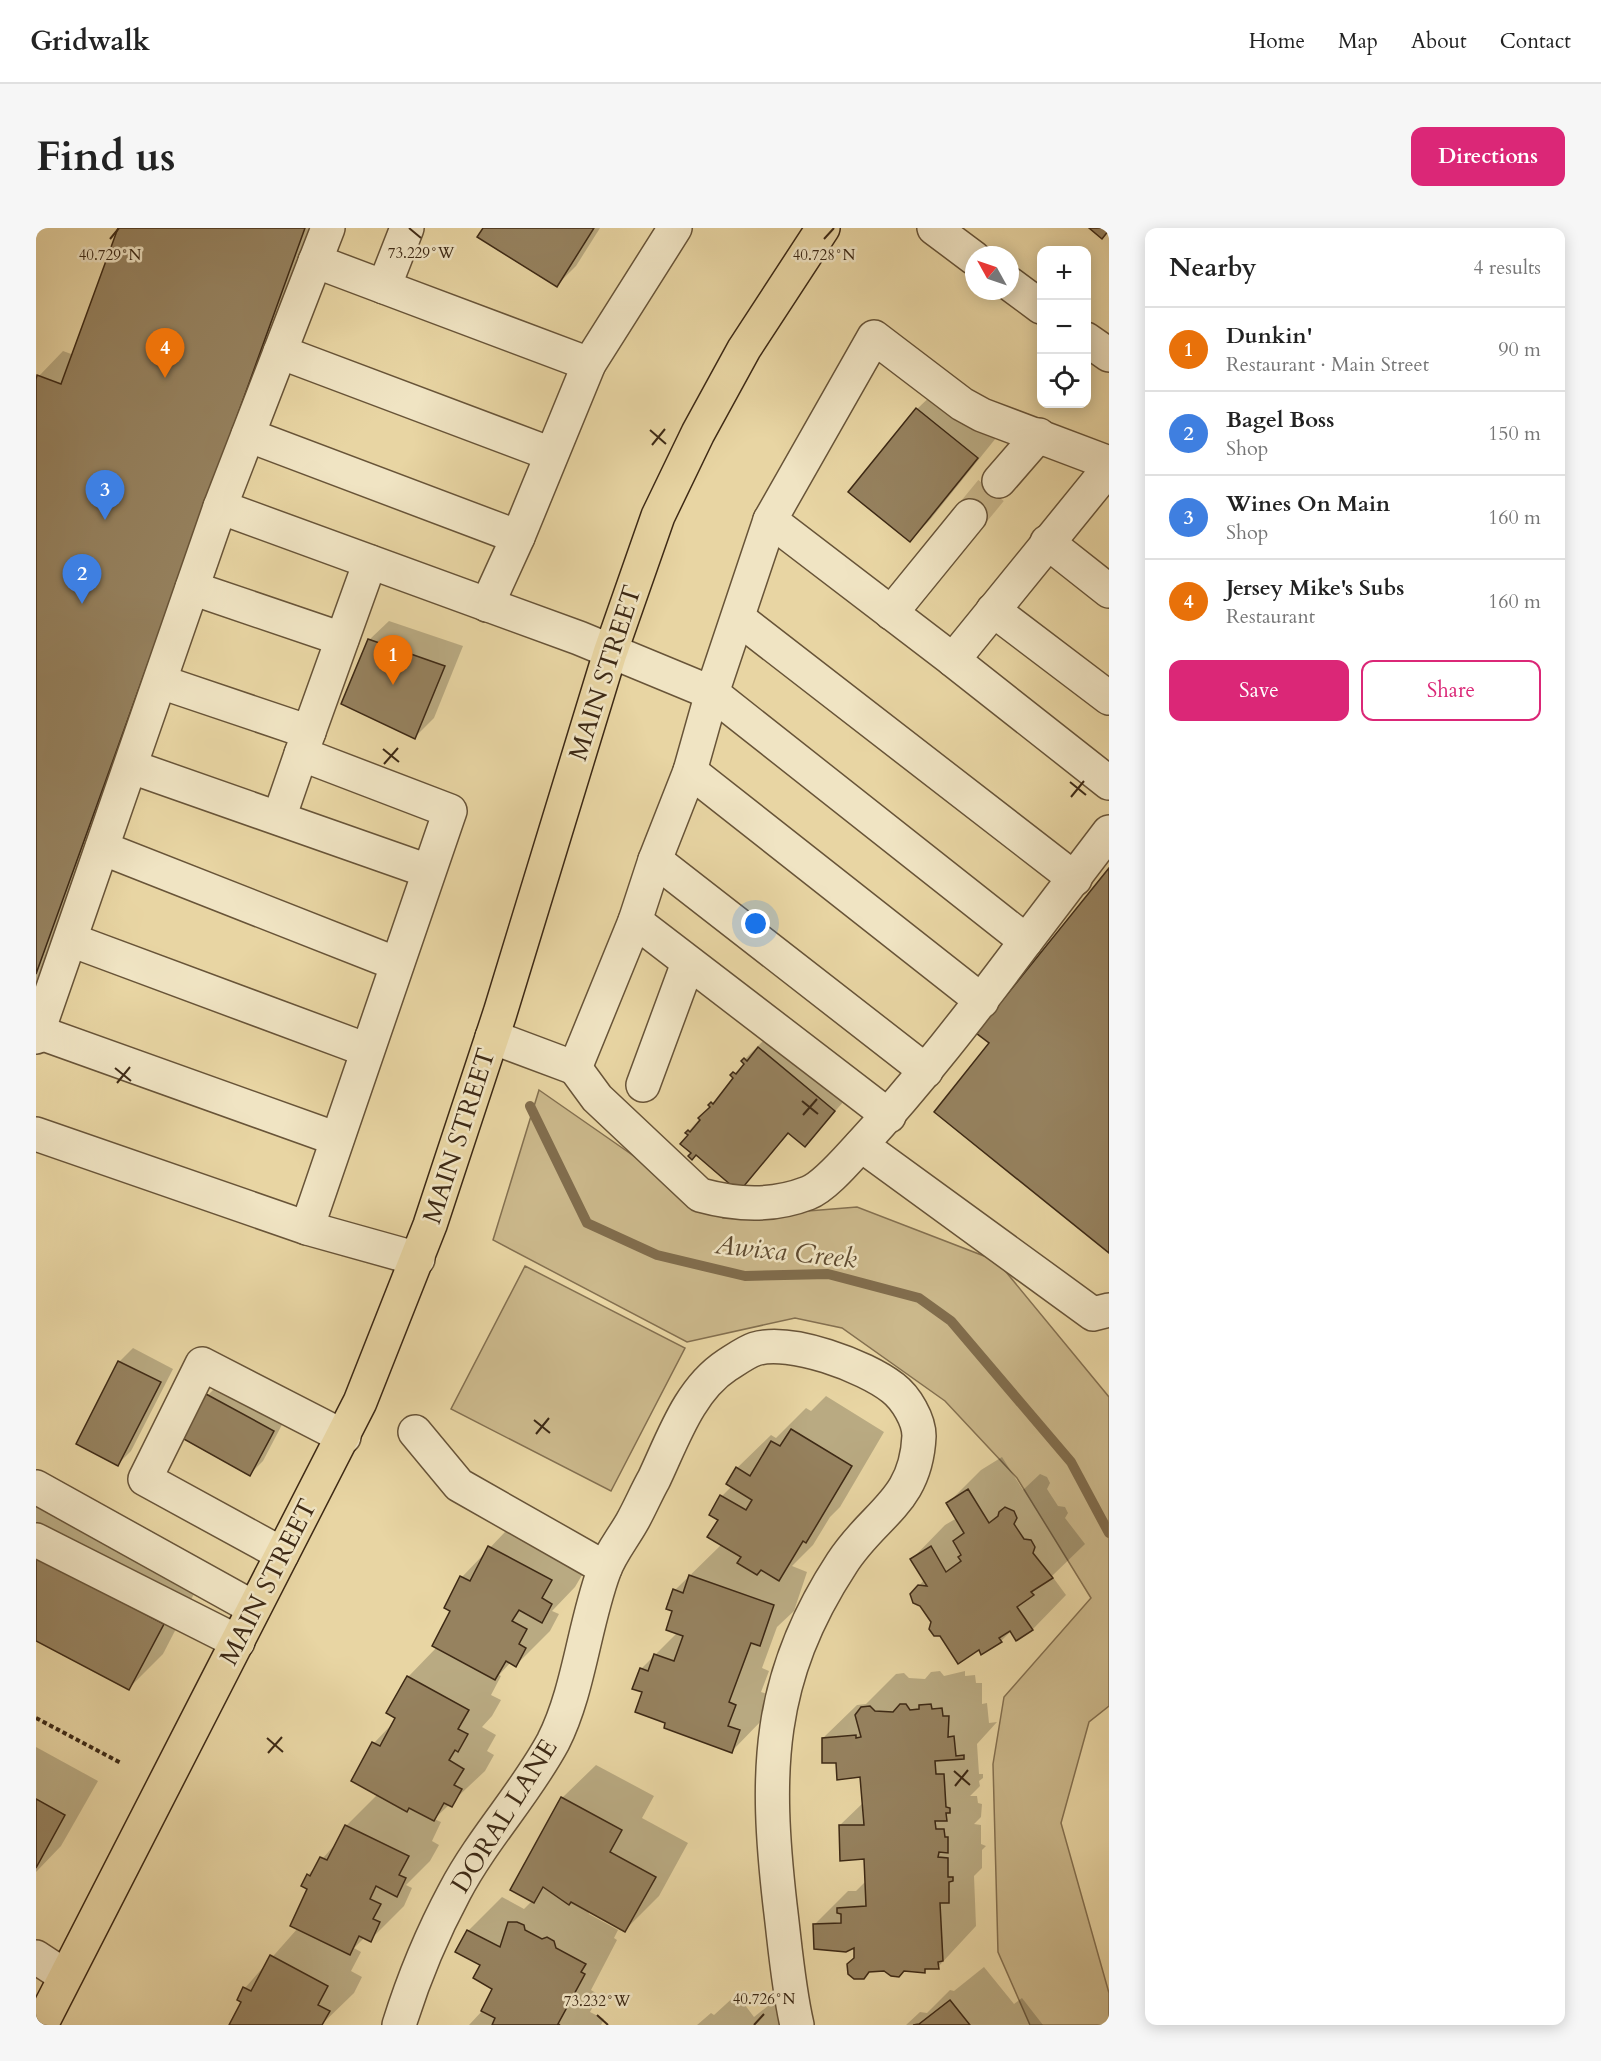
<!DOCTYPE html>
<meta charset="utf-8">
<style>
body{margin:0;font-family:Cardo,serif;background:#f6f6f6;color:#222}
.controls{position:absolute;right:18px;top:18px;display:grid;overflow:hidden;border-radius:12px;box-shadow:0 3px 15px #0003}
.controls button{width:54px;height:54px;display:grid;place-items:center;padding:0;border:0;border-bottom:2px solid #e0e0e0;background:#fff;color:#222;font:30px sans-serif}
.compass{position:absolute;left:929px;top:18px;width:54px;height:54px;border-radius:50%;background:#fff;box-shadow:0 3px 15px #0003;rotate:310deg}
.you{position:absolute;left:720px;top:696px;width:21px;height:21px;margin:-15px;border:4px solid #fff;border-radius:50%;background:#1a73e8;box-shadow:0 0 0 9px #1a73e833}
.badge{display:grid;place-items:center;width:39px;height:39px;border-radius:50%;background:#db2777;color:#fff;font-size:20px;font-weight:700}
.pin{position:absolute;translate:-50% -50px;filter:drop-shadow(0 2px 3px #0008)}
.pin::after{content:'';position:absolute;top:32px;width:21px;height:18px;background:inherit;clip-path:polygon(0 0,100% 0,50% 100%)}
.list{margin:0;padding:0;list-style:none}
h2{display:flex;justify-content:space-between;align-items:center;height:78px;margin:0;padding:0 24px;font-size:26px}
h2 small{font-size:20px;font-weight:400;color:#767676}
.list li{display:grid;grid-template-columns:39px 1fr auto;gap:18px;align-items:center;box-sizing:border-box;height:84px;padding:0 24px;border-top:2px solid #e0e0e0}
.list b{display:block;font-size:22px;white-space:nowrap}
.list p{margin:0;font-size:20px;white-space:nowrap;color:#767676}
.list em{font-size:20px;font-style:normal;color:#767676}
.actions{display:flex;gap:12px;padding:18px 24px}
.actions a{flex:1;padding:14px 0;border:2px solid #db2777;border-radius:12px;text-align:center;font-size:21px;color:#db2777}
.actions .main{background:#db2777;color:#fff}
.icon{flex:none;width:33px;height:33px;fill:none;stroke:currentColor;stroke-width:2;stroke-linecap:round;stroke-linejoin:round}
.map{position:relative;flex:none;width:1073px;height:1797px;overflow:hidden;border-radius:12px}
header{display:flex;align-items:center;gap:36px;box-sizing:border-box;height:84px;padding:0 30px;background:#fff;border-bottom:2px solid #e0e0e0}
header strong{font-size:28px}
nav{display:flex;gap:33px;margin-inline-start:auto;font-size:21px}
.intro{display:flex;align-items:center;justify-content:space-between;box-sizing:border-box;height:144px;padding:0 36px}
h1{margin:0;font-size:42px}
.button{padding:15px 27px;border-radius:12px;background:#db2777;color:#fff;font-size:21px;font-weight:700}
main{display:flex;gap:36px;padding:0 36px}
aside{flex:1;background:#fff;border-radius:12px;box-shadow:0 3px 15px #0003}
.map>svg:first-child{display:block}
.green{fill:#cbb88b;stroke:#847050;stroke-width:1.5}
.shadow{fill:#0003}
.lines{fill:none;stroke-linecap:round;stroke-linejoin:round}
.stream{stroke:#816d4d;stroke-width:10}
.building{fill:#96825f;stroke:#3d2915;stroke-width:1.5}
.minor-tunnel{stroke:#c6b387;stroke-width:33;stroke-dasharray:33 16;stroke-linecap:butt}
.minor-casing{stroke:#685438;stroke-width:36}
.major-casing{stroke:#3d2915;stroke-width:36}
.path{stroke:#3d2915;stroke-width:4;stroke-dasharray:4.5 3;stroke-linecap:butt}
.minor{stroke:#f0e4c3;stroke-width:33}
.major{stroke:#e8d5a3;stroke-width:33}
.ticks{fill:none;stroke:#3d2915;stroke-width:2}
.labels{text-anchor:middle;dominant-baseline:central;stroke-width:5;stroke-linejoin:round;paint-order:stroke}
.street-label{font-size:26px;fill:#3d2915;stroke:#f0e4c3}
.water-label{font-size:27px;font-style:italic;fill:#5f4b31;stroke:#f0e4c3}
.ticks-label{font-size:15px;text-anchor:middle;fill:#3d2915;stroke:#f0e4c3;stroke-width:5;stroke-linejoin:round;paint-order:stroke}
</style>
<header>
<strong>Gridwalk</strong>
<nav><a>Home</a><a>Map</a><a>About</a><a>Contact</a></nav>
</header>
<div class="intro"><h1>Find us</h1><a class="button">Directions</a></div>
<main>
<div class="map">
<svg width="1073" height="1797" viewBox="0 0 1073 1797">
<rect width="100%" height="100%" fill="#e8d5a3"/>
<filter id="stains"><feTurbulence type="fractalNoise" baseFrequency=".00333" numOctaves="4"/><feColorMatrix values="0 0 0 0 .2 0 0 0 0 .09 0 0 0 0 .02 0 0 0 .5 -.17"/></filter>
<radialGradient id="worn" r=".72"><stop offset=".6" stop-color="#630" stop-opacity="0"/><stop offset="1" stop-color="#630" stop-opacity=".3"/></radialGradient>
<g class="green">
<polygon points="503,862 687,990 821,979 961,1033 1073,1169 1073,1478 1053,1494 1025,1595 1073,1765 1073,1797 994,1797 962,1724 957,1536 968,1469 1055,1370 981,1250 909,1173 806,1100 759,1090 651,1114 457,1012"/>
<polygon points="489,1038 649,1120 575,1263 415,1181"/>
</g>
<g class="shadow">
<polygon points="84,0 284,0 0,787 0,155 3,148 27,123 38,127"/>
<polygon points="448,0 564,0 540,38 520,58"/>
<polygon points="901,162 960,210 893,293 874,312 881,181"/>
<polygon points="353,393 427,418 398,490 379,509 333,412"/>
<polygon points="728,812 817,863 769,917 754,904 703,962 657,925 651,905 696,855 699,850 697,847 709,835 707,833"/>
<polygon points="97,1120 137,1141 95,1223 82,1236 42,1215 84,1133"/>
<polygon points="185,1154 250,1189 227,1233 214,1246 148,1210 172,1167"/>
<polygon points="790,1168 848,1204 804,1279 794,1289 777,1317 756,1338 771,1344 758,1383 741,1399 726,1440 733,1443 725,1464 737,1468 729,1489 696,1523 631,1494 608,1463 605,1441 641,1405 639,1362 686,1316 686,1268 696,1258 701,1240 735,1207 740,1210 770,1180 775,1183"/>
<polygon points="966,1229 987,1262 1004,1246 1011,1249 1014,1255 1011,1261 1022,1278 1029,1279 1032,1285 1029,1290 1049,1316 1016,1348 1030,1367 997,1401 980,1411 975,1403 965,1413 943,1420 897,1394 883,1358 888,1352 876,1331 909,1297 921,1290 912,1275 945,1242"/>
<polygon points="0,1278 160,1362 127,1426 93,1460 0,1411"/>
<polygon points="487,1285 549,1342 539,1359 516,1383 523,1386 514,1403 480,1437 475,1434 463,1447 465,1448 455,1467 465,1472 456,1488 446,1499 460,1507 451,1523 458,1527 449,1543 398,1591 405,1594 396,1613 403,1617 394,1633 370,1657 376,1660 368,1678 334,1712 329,1709 318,1720 325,1724 315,1743 326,1749 318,1765 285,1797 193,1797 207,1774 209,1760 262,1700 273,1661 272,1647 303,1612 310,1598 342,1566 338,1515 359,1493 372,1449 401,1419 416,1383 410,1379 426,1349"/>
<polygon points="904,1443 908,1448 929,1443 929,1448 939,1447 940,1455 946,1455 946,1476 951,1475 953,1495 961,1494 941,1516 943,1546 947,1546 947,1550 943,1553 944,1558 934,1568 941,1568 942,1575 946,1576 945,1589 938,1596 945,1597 945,1616 950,1618 946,1622 946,1640 938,1648 940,1698 902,1739 892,1739 888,1743 849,1741 820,1730 820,1717 778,1697 812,1663 820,1663 830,1653 829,1629 804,1597 828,1574 826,1547 802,1534 787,1510 821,1477 830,1476 860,1446 868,1445 873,1450 889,1451 895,1444"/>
<polygon points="0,1519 62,1553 25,1618 0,1644"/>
<polygon points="560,1537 618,1568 606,1590 652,1615 623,1668 589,1702 552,1682 553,1686 582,1702 578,1710 581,1712 555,1762 563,1767 554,1784 568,1791 565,1797 433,1797 447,1782 458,1760 432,1703 466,1669 488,1681 496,1673 526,1570"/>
<polygon points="948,1739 978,1776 986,1770 1007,1797 870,1797 884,1784 891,1785 914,1762 918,1763"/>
<polygon points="701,1766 707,1767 711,1772 709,1777 718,1789 747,1766 769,1797 661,1797 675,1785 678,1787"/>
</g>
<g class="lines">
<polyline class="stream" points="494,878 551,995 621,1027 709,1048 792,1046 883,1070 915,1093 1035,1234 1073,1305"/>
</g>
<g class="building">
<polygon points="82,0 269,0 0,746 0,151 1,147 25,156"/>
<polygon points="447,0 558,0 521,59 441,9"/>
<polygon points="1053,0 1073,0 1073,2 1066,11"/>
<polygon points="880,180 942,230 874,314 812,264"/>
<polygon points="332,411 409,438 379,511 305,476"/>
<polygon points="1073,640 1073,1025 898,884 953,815 940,805"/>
<polygon points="722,819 799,883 769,919 752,905 703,964 660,927 656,932 652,928 655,925 644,916 652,907 649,905 652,902 654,904 664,892 662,890 674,879 672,877 675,874 677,876 697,850 694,847 697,844 700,846 708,836 705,833 708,830 711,833"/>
<polygon points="82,1133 125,1154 82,1238 40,1216"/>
<polygon points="170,1166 238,1203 214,1248 146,1210"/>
<polygon points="755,1201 816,1238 770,1315 767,1313 743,1353 725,1342 721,1347 701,1335 705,1329 671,1309 682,1292 673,1287 684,1267 710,1282 716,1272 690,1256 700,1239 714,1248 735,1213 744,1218"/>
<polygon points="932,1261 953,1295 962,1288 963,1284 969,1279 978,1283 981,1290 978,1296 988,1311 995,1312 999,1319 997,1325 1017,1350 995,1364 998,1367 981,1379 997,1402 980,1413 974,1403 963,1410 966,1414 945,1427 943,1422 922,1436 904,1408 898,1408 893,1401 895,1394 884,1378 877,1375 874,1366 882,1357 891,1358 874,1331 895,1318 910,1344 925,1333 922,1329 925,1327 917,1313 928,1305 910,1275"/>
<polygon points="452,1318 516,1352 506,1370 516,1376 506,1395 483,1382 476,1393 491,1401 483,1416 490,1420 480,1439 470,1433 459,1452 396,1418 414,1383 408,1380 424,1348 434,1353"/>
<polygon points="0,1329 128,1396 93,1462 0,1413"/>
<polygon points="653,1347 738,1377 724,1418 715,1415 693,1474 700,1477 692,1498 704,1502 696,1525 628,1500 629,1495 599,1484 606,1464 596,1461 604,1440 612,1443 618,1426 638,1433 647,1408 630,1402 636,1383 630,1381 637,1361 647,1365"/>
<polygon points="371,1448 433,1482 422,1501 432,1506 422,1524 419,1522 413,1532 428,1541 418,1557 426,1561 416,1579 408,1575 398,1593 373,1580 371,1584 315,1553 336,1514 344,1518 359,1490 350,1485"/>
<polygon points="864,1476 870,1476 874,1482 883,1481 883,1477 895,1476 896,1481 906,1480 907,1488 913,1488 912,1509 918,1508 920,1528 928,1527 928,1531 899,1533 900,1546 908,1546 910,1579 914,1580 914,1585 910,1585 911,1593 899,1593 900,1601 908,1601 909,1609 912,1609 912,1625 903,1624 902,1629 912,1630 912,1649 917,1649 917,1653 913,1654 913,1675 904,1675 907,1733 902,1734 903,1741 889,1741 889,1745 868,1743 863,1749 855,1748 848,1743 833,1744 828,1751 818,1751 812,1746 811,1736 818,1730 818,1720 810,1724 778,1721 777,1696 805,1695 805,1686 801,1685 801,1680 830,1678 828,1631 804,1633 803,1597 828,1597 824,1549 801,1552 800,1535 786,1535 786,1510 820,1507 820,1510 825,1509 819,1487 825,1479 834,1478 839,1483 857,1484"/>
<polygon points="525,1569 586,1602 574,1624 620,1649 589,1704 535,1674 533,1677 507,1659 498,1675 474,1662"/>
<polygon points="0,1571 29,1587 0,1640"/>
<polygon points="309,1597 373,1628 363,1647 370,1650 361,1669 340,1658 334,1671 345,1676 337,1691 344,1694 335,1714 323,1708 314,1727 254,1698 271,1661 265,1658 271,1646 274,1648 284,1629 291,1632"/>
<polygon points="472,1694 481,1694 488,1697 489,1702 506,1711 511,1709 518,1713 520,1720 550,1736 545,1744 549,1746 522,1796 524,1797 456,1797 459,1790 445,1783 456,1761 437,1750 444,1737 419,1724 431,1702 464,1719"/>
<polygon points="234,1727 292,1758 282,1777 294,1783 286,1797 193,1797 205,1774 201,1772 207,1759 215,1763"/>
<polygon points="914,1772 934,1797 877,1797 883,1796"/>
</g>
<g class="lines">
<polyline class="minor-tunnel" points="934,288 963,253"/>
<defs>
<g id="minor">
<polyline points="292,0 184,279 543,410 676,465 990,713 1073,604"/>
<polyline points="898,0 938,30"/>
<polyline points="279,33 348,59 371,0"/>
<polyline points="974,56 1005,79"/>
<polyline points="348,59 553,136"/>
<polyline points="1050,111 1073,127"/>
<polyline points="244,124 515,226"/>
<polyline points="212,207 482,309"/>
<polyline points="1073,235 946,187 926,176 838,109 734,292 917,432 1073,240"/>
<polyline points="963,253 1003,207"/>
<polyline points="1011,314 1073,363"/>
<polyline points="156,360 306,411"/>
<polyline points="451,377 482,309 553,136 639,0"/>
<polyline points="957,382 1073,470"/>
<polyline points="855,385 934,288"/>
<polyline points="702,390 1039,651"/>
<polyline points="917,432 1073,555"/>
<polyline points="125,454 273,504"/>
<polyline points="96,539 392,643"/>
<polyline points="654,543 946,773"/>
<polyline points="243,590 265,526"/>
<polyline points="66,620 361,736"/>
<polyline points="619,632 890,843"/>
<polyline points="599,693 853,888"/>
<polyline points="35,712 331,822"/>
<polyline points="2,804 301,911"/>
<polyline points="0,809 184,279"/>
<polyline points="456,809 539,840 599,693 619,632 654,543 676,465 734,292"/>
<path d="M539 840 561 870 664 967C701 977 736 979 772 965 788 959 811 932 823 919 883 854 937 784 990 713"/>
<polyline points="607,857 652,735"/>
<polyline points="0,906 271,1000 382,1031"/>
<polyline points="825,917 1057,1086 1073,1082"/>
<polyline points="271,1000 414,583 265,526 334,334"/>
<polyline points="379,1204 423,1257 569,1340"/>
<polyline points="0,1259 218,1380"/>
<polyline points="0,1312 202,1414"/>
<polyline points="246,1326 109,1251 166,1136 308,1209"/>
<polyline points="0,1729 29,1748"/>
<path d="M363 1797C377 1752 397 1704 419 1663 447 1610 489 1566 517 1514 543 1463 548 1397 568 1343 574 1326 587 1310 596 1294 604 1280 610 1265 618 1251 637 1211 653 1162 691 1137 699 1132 710 1124 719 1121 754 1110 829 1138 857 1160 870 1170 883 1192 883 1208 880 1275 838 1285 806 1335 730 1451 729 1545 744 1677 749 1717 752 1758 761 1797"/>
</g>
<polyline id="major" points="5,1797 324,1174 394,997 464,785 574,425 622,288 662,205 708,121 787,0"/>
</defs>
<use href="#minor" class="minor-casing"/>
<use href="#major" class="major-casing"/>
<polyline class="path" points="0,1490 85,1535"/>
<use href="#minor" class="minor"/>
<use href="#major" class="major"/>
</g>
<path class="ticks" d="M373 0 385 10M74 11 83 0M788 11 798 0M614 202 630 216M616 217 629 201M347 521 363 534M348 536 362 520M1034 554 1050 567M1035 569 1048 553M79 840 95 853M81 855 94 839M766 873 782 886M767 887 781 871M498 1192 514 1205M500 1206 513 1190M231 1510 247 1524M232 1525 246 1509M918 1543 934 1557M919 1558 932 1542M561 1787 572 1797M718 1797 728 1786"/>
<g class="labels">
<g class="street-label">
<text transform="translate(569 445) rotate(-72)">MAIN STREET</text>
<text transform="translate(423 908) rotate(-72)">MAIN STREET</text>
<text transform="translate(232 1354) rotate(-63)">MAIN STREET</text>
<text transform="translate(468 1588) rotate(-58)">DORAL LANE</text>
</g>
<g class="water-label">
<text transform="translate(750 1024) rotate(6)">Awixa Creek</text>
</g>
</g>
<g class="ticks-label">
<text x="385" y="30">73.229°W</text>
<text x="74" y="32">40.729°N</text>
<text x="788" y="32">40.728°N</text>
<text x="728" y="1776">40.726°N</text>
<text x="561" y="1778">73.232°W</text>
</g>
<rect width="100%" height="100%" filter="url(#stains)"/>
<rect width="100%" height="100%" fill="url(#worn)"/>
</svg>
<div class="controls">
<button>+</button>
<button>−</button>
<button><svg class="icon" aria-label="locate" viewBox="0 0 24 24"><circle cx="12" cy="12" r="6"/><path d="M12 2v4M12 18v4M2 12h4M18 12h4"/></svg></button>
</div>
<svg class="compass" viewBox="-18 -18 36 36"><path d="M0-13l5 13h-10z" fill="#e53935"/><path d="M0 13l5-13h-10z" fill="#767676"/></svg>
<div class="you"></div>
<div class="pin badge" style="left:357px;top:457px;background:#e8710a">1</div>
<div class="pin badge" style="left:46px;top:376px;background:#3f7fe0">2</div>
<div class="pin badge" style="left:69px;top:292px;background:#3f7fe0">3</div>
<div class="pin badge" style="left:129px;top:150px;background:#e8710a">4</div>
</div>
<aside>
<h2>Nearby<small>4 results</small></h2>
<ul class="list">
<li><span class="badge" style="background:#e8710a">1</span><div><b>Dunkin'</b><p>Restaurant · Main Street</p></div><em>90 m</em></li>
<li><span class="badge" style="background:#3f7fe0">2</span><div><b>Bagel Boss</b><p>Shop</p></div><em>150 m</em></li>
<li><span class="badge" style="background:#3f7fe0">3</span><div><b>Wines On Main</b><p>Shop</p></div><em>160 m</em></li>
<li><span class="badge" style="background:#e8710a">4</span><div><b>Jersey Mike's Subs</b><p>Restaurant</p></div><em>160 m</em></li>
</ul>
<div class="actions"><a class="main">Save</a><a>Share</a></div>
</aside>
</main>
